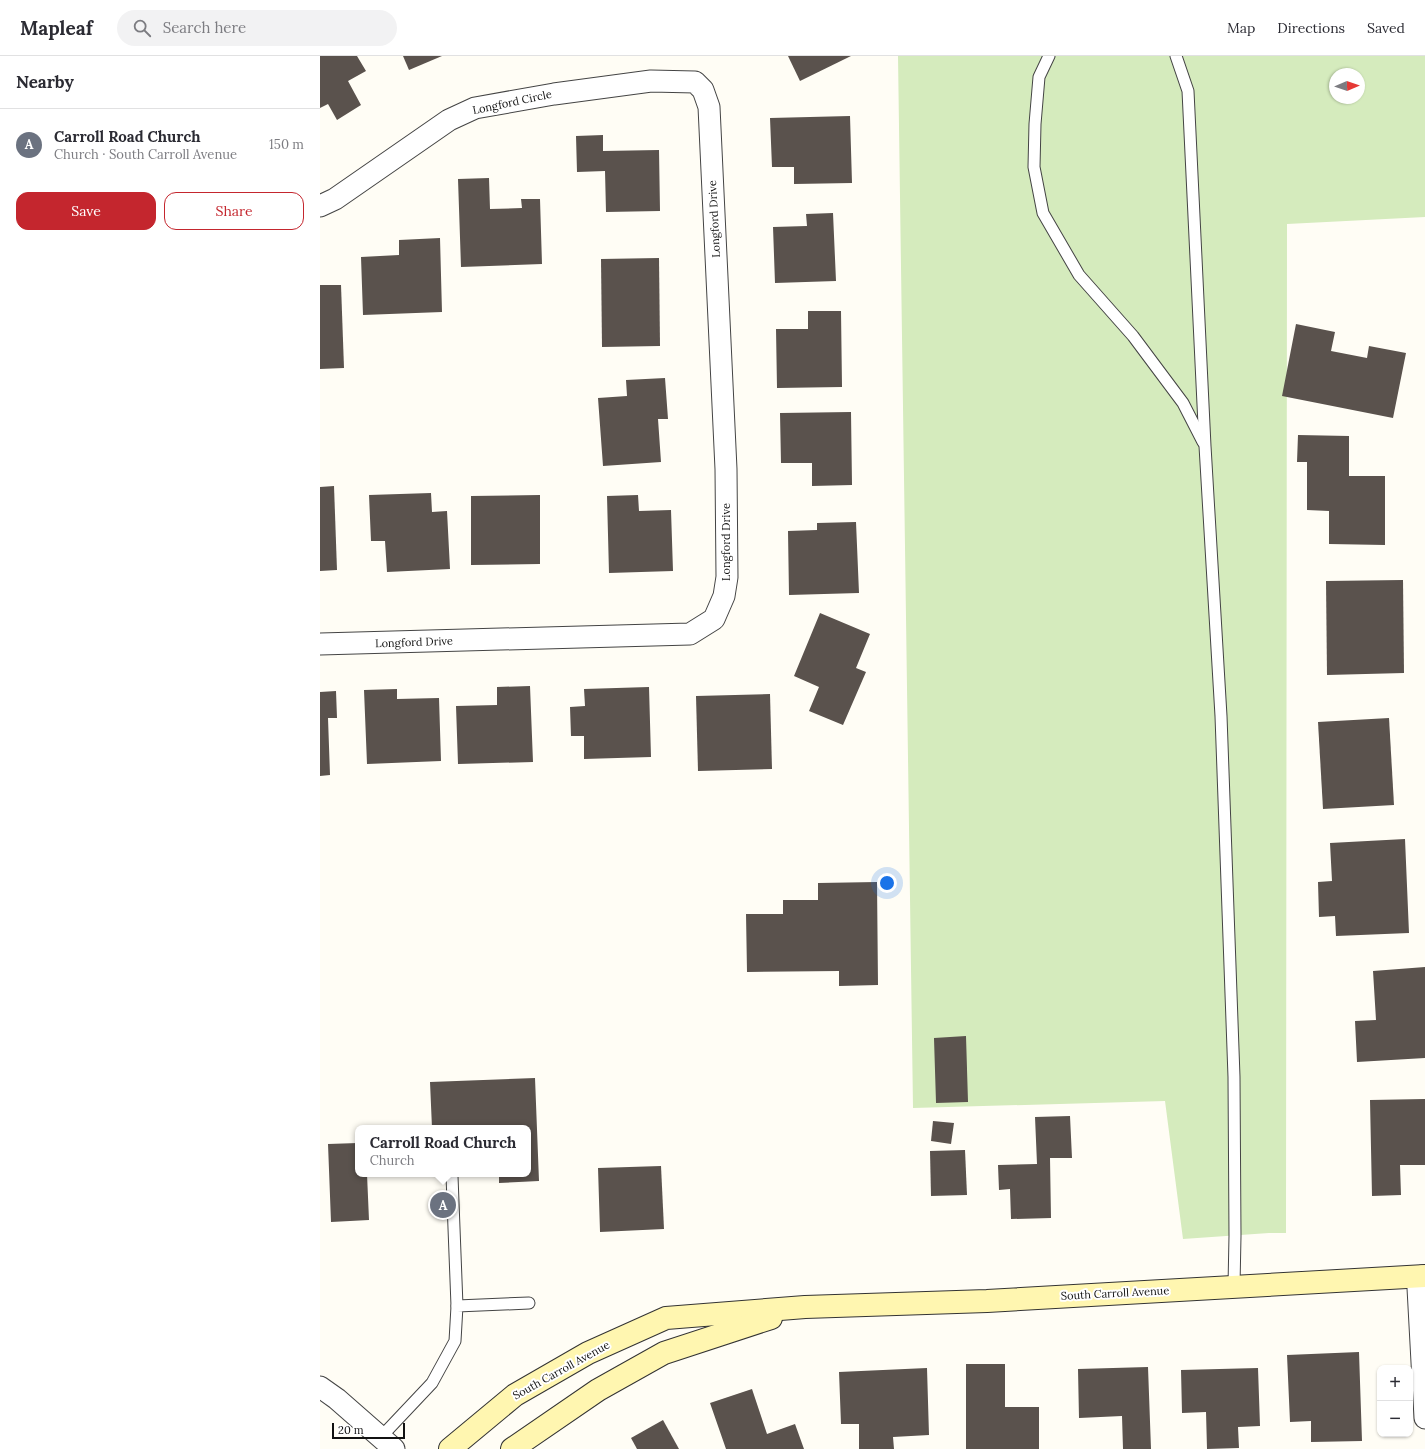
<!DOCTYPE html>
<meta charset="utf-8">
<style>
body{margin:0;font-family:Lora,serif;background:#f2f2f3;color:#2b2b33}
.controls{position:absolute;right:12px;bottom:12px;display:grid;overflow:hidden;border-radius:8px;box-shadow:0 1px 3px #0004}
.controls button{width:36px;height:36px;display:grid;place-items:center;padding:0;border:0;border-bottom:1px solid #e1e1e2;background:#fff;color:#2b2b33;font:20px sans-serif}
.compass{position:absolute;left:1009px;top:12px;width:36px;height:36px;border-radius:50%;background:#fff;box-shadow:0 1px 3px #0004;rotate:88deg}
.scale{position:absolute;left:12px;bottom:10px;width:73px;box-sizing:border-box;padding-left:4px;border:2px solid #111;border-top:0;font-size:11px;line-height:14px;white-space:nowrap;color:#111;-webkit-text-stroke:3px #fff;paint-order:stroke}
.you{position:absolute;left:567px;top:827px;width:14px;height:14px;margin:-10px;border:3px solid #fff;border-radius:50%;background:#1a73e8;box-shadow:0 0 0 6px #1a73e833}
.badge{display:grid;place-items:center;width:26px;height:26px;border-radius:50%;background:#c4262e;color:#fff;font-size:13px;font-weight:700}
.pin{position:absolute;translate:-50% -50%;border:2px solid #fff;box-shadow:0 1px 4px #0006}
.popup{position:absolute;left:35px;top:1069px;width:176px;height:52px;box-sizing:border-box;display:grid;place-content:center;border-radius:8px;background:#fff;filter:drop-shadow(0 1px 3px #0005);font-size:13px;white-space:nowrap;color:#7c7c81}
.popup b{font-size:15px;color:#2b2b33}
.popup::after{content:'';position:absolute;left:50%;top:100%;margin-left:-8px;border:8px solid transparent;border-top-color:#fff}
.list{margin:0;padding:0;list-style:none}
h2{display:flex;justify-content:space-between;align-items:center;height:52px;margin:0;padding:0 16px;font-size:17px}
h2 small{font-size:13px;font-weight:400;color:#7c7c81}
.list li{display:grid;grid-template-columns:26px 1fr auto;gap:12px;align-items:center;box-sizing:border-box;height:72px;padding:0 16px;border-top:1px solid #e1e1e2}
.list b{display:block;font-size:15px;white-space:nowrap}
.list p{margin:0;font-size:13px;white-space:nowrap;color:#7c7c81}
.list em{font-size:13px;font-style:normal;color:#7c7c81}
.actions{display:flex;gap:8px;padding:12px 16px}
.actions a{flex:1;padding:9px 0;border:1px solid #c4262e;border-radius:12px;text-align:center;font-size:14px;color:#c4262e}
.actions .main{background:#c4262e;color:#fff}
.icon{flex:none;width:22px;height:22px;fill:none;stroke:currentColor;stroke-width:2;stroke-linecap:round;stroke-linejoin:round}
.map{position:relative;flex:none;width:1105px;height:1393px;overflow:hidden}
header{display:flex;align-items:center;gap:24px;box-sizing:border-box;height:56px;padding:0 20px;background:#fff;border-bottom:1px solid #e1e1e2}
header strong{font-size:19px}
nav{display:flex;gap:22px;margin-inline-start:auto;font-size:14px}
.search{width:280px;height:36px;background:#f2f2f3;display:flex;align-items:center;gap:10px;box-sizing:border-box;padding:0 14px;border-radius:22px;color:#7c7c81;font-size:15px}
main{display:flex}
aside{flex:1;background:#fff}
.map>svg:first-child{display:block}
.green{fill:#d5ebbd;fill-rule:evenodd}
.building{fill:#5a524d}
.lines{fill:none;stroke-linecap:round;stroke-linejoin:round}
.service-casing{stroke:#444;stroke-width:13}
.minor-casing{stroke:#444;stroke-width:23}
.secondary-casing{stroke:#333;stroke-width:24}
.service{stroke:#fff;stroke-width:11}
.minor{stroke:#fff;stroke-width:21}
.secondary{stroke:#fff6b0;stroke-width:22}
.labels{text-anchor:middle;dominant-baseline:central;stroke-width:4;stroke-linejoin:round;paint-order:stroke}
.street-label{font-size:11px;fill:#111;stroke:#fff}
</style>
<header>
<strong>Mapleaf</strong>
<div class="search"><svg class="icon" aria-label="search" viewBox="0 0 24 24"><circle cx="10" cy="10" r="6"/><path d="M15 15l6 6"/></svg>Search here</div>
<nav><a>Map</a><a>Directions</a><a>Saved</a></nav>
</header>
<main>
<aside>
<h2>Nearby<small></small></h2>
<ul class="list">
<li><span class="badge" style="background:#6b7280">A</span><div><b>Carroll Road Church</b><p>Church · South Carroll Avenue</p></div><em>150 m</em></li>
</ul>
<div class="actions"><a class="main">Save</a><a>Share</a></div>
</aside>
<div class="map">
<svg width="1105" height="1393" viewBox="0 0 1105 1393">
<rect width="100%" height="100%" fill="#fffdf5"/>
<path class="green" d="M578 0H1105V161L967 168 966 1177H949L863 1183 845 1045 593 1052ZM1015 18H1039V42H1015Z"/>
<g class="building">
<polygon points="0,0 37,0 46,15 28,25 41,49 17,64 8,48 0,52"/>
<polygon points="83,0 122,0 89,14"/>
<polygon points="468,0 531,0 480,25"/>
<polygon points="530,60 532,127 474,128 474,111 452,111 450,62"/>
<polygon points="283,79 283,95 339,94 340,155 286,156 285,115 257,116 256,80"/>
<polygon points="169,122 170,153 202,152 201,143 220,143 222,208 141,211 138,123"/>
<polygon points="513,157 516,225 455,227 453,171 487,170 486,158"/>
<polygon points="120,182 122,256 43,259 41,201 79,199 79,184"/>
<polygon points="339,202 340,290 282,291 281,203"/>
<polygon points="0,229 21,229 24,312 0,313"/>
<polygon points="488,255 521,255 522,331 457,332 456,273 488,273"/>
<polygon points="976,268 1015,276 1011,295 1047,302 1049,290 1086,297 1073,362 962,340"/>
<polygon points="345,322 348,363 338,363 341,406 283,410 278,342 307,340 306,324"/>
<polygon points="531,356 532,429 492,430 492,407 461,407 460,357"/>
<polygon points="978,379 1029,380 1029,420 1065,420 1065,489 1009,488 1009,455 987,454 987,406 977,406"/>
<polygon points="14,430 17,514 0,515 0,431"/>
<polygon points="111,437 112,456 127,455 130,513 67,516 65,485 51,485 49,439"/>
<polygon points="220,439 220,508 151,509 151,440"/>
<polygon points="318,439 319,455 351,454 353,515 289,517 287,440"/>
<polygon points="536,466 539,537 469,539 468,475 497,474 497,467"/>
<polygon points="1083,524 1084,617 1007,619 1006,525"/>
<polygon points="500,557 550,578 536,612 546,616 523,669 489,655 499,631 474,620"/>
<polygon points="210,630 213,706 138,708 136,650 177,649 177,631"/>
<polygon points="329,631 331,701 264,703 264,680 251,680 250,651 265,650 264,633"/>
<polygon points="77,633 77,643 119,642 121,705 47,708 44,634"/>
<polygon points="16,635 17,662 8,662 10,719 0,720 0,636"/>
<polygon points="450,638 452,713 378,715 376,640"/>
<polygon points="1069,662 1074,749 1003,753 998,666"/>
<polygon points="1085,783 1089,877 1016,880 1015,860 999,861 998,826 1012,825 1010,787"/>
<polygon points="557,826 558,929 519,930 519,915 427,916 426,858 463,858 463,844 498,844 498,827"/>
<polygon points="1105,911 1105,1002 1037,1006 1035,965 1056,964 1053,915"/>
<polygon points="646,980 648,1046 616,1047 614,982"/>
<polygon points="215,1022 219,1125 179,1127 179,1118 208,1118 208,1072 112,1072 110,1026"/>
<polygon points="1105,1043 1105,1109 1080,1109 1081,1139 1052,1140 1050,1044"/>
<polygon points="750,1060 752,1102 730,1102 731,1162 691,1163 690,1133 679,1134 678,1109 717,1108 715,1061"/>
<polygon points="613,1065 634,1067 631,1088 611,1085"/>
<polygon points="38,1087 38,1118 47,1118 49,1164 11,1166 8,1088"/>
<polygon points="645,1094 647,1139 611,1140 610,1095"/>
<polygon points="341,1110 344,1173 280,1176 278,1112"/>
<polygon points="1039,1296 1042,1385 991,1386 991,1365 970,1366 967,1299"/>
<polygon points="646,1308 685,1308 685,1351 719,1351 719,1393 646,1393"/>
<polygon points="828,1311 831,1393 803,1393 802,1360 759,1362 758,1313"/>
<polygon points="607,1312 609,1379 573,1381 574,1393 539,1393 539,1368 521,1368 519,1316"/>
<polygon points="938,1312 940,1370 918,1371 919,1392 887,1393 886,1356 862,1357 861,1314"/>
<polygon points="432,1333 447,1378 475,1368 484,1393 406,1393 390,1347"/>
<polygon points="343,1364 359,1393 317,1393 311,1382"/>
</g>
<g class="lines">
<defs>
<g id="service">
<polyline points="729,0 719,21 715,68 714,111 723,157 759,219 813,280 863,347 883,386"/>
<polyline points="856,0 868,35 885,390 901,660 914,1021 915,1180 914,1230"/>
<polyline points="132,1120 137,1250"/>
<polyline points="61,1381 112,1327 135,1285 137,1250 209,1247"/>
</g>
<g id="minor">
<polyline points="0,150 15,143 129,64 155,52 234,38 331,25 375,26 383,34 389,51 406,413 407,521 404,540 394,563 370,578 0,588"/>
<polyline points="1102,1220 1098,1232 1105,1362"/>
<polyline points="0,1331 17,1343 74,1393"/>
</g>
<g id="secondary">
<polyline points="130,1393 195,1339 268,1297 346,1262 485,1251 667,1245 1105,1220"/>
<polyline points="192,1393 278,1334 344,1297 451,1262"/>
</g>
</defs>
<use href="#service" class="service-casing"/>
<use href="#minor" class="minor-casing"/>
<use href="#secondary" class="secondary-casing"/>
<use href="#service" class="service"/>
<use href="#minor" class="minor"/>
<use href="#secondary" class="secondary"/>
</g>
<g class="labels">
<g class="street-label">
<text transform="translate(192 46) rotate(-12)">Longford Circle</text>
<text transform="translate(394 163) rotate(-93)">Longford Drive</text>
<text transform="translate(406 486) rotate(-90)">Longford Drive</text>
<text transform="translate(94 586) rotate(-2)">Longford Drive</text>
<text transform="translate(795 1237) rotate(-3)">South Carroll Avenue</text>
<text transform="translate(241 1314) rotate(-29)">South Carroll Avenue</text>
</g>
</g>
</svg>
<div class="controls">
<button>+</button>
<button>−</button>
</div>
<svg class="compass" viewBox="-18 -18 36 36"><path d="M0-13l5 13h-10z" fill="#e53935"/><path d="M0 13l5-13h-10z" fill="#7c7c81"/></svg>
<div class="scale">20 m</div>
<div class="you"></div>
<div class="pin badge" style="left:123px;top:1149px;background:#6b7280">A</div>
<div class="popup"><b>Carroll Road Church</b>Church</div>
</div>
</main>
